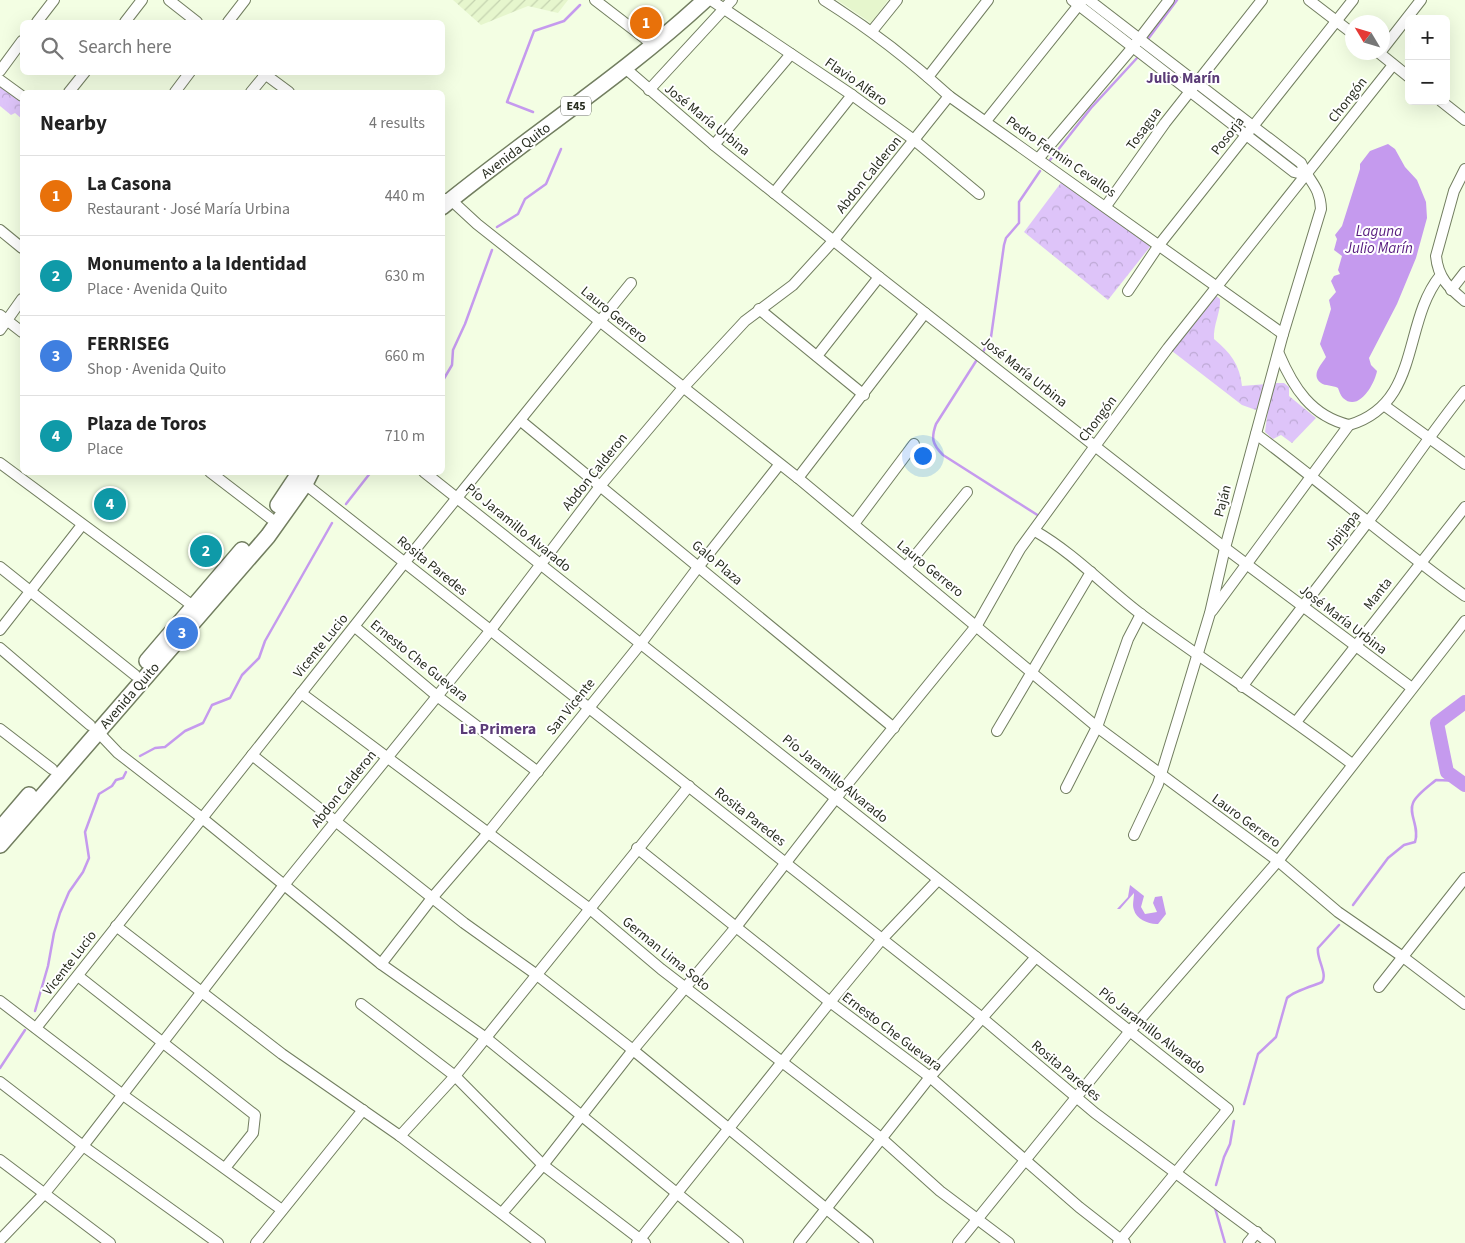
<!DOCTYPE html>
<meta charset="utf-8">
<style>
body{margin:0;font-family:"Source Sans 3",sans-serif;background:#f6f6f6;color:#222}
.controls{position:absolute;right:15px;top:15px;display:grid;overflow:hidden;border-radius:8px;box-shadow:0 5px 20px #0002}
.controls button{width:45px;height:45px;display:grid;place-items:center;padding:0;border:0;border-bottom:1px solid #e0e0e0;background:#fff;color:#222;font:25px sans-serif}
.compass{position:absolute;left:1345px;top:15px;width:45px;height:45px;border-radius:50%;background:#fff;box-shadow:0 5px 20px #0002;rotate:308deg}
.you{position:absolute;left:922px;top:455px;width:18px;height:18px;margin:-12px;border:4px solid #fff;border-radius:50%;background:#1a73e8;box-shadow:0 0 0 8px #1a73e833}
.badge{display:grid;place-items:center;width:32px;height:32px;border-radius:50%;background:#0b8043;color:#fff;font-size:16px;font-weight:700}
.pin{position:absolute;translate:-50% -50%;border:2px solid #fff;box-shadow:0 1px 5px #0006}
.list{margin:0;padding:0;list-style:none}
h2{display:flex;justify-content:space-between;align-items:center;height:65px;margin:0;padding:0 20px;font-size:21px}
h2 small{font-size:16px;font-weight:400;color:#767676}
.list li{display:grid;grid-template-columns:32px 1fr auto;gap:15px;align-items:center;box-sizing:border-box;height:80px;padding:0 20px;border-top:1px solid #e0e0e0}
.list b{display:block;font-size:19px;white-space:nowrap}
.list p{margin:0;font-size:16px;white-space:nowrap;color:#767676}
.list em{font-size:16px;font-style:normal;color:#767676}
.icon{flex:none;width:28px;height:28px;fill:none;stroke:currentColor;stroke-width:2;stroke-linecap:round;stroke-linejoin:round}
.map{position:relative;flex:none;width:1465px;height:1243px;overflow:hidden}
.search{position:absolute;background:#fff;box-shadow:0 5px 20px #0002;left:20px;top:20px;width:425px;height:55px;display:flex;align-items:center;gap:12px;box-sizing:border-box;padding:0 18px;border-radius:8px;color:#767676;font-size:19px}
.panel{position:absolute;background:#fff;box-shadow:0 5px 20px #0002;left:20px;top:90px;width:425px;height:385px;border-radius:8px}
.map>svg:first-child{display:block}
.built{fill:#e6f6cd}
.industrial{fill:url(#industrial-furrows)}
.forest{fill:url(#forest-crowns)}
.water{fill:#c59aee}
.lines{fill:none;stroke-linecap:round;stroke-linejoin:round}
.stream{stroke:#c59aee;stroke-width:2.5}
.river{stroke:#c59aee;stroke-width:14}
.minor-casing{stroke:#727e60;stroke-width:12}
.highway-casing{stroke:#727e60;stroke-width:18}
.minor{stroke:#fff;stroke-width:10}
.highway{stroke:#fff;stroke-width:15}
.labels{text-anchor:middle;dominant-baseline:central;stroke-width:4;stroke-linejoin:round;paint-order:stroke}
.shield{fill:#fff;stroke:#686c63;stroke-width:1}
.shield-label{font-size:12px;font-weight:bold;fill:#282d20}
.street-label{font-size:14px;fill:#282d20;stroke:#fff}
.neighbourhood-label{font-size:15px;font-weight:bold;fill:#5b3c77;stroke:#fff}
.water-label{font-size:15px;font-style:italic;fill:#561b7e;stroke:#fff}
.quarter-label{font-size:16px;font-weight:bold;fill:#5b3c77;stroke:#fff}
</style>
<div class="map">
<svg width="1465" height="1243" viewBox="0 0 1465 1243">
<defs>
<pattern id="industrial-furrows" width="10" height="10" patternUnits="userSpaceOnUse" patternTransform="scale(1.25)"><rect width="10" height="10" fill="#e6f6cd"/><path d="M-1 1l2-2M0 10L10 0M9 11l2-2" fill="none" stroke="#c5d3b0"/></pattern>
<pattern id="forest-crowns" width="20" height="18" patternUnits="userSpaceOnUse" patternTransform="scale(1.25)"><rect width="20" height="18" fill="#dec4f9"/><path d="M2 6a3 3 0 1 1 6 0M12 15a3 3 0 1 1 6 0" fill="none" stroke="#bea9d5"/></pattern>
</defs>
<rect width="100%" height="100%" fill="#f3fee3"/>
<polygon class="built" points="837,0 888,0 871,23"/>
<polygon class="industrial" points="453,0 568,0 558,13 528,6 481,25"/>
<g class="forest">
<polygon points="0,86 22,102 22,119 15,113 11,115 0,106"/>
<polygon points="1063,180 1153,243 1108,300 1024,232"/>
<path d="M1215 295 1220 299C1221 312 1213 325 1214 339 1230 352 1240 365 1242 386L1267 384 1256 410 1242 405 1172 351Z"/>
<polygon points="1276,383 1284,383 1289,387 1289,396 1316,418 1292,443 1281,435 1273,439 1265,432 1270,395"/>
</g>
<g class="water">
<path d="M1388 144 1395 149 1405 167 1417 180 1426 202 1427 218 1416 258 1397 304 1369 358 1371 365 1377 371C1375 383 1359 413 1343 398 1341 396 1339 391 1338 388 1333 385 1325 386 1321 383 1310 375 1322 364 1326 357L1320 344 1331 309 1329 300 1336 292 1331 281 1334 276 1340 274 1338 270 1342 256 1334 250 1337 239 1335 235 1342 226 1360 169V164L1370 151Z"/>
<path d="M1130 885 1144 896 1141 907 1145 914 1157 912 1153 903 1155 897 1162 896 1166 914 1158 924C1150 925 1136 919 1134 910 1132 905 1134 899 1134 893L1120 909H1117L1128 897Z"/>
</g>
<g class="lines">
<g class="stream">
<polyline points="1148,39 1177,0"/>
<polyline points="533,112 507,102 534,31 564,21 580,5"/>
<polyline points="1050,160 1091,108 1137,58"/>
<polyline points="497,227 518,214 525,199 546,184 561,149"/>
<polyline points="983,352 991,337 1004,245 1006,238 1019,223 1019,202 1040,171"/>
<path d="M978 358 936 424C931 438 932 444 943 455L1039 516"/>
<polyline points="442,382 452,365 453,350 465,324 492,250"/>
<polyline points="346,504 371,472"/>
<polyline points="140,756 155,748 165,747 185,731 203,723 212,705 230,698 242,675 259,658 265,641 332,523"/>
<path d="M1353 905 1388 858 1404 845 1415 842C1420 827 1408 814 1413 803 1416 795 1429 786 1436 780L1462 781"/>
<polyline points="35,1011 48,966 54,933 60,913 69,892 83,872 89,858 85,832 99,794 112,786 116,780 123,778 126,772"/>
<polyline points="0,1068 25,1030"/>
<path d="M1244 1104 1258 1054 1276 1037 1287 998C1295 990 1320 984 1322 982 1328 974 1316 958 1318 948L1339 925"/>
<polyline points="1216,1185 1224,1157 1230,1144 1234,1121"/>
<polyline points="1215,1208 1225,1243"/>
</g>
<polyline class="river" points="1465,702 1437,723 1447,772 1465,785"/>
<defs>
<g id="minor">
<polyline points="169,0 197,22"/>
<polyline points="595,0 647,40"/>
<polyline points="711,0 852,95 914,140 979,194"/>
<path d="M824 0C870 29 910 60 949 96L1283 334"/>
<polyline points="1072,0 1294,172 1306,175"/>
<path d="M1089 0 1301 163C1309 182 1320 186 1321 209L1283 334 1225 548 1210 613 1179 716 1158 784 1134 835"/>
<polyline points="1309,0 1352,33"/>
<polyline points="37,22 54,0"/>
<polyline points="125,22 142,0"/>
<polyline points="228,22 245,0"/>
<polyline points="872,31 897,0"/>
<polyline points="1382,50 1421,0"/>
<polyline points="1378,52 1409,77"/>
<polyline points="625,68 714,145 879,277 1225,548 1412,688"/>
<polyline points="0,71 22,41"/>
<polyline points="262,72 289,92"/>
<polyline points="928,77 988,0"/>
<polyline points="0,80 22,96"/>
<polyline points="649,90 732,0"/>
<polyline points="69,92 85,72"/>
<polyline points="175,92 190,72"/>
<polyline points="251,92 265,75"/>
<polyline points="1441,101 1465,120"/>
<polyline points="986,121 1082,1"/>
<polyline points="714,145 791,54"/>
<polyline points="1038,159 1133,47 1169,0"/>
<path d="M1465 169 1454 191 1436 256C1438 278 1449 288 1465 301"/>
<polyline points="774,193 852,95"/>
<polyline points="446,199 451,200 477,224 798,478 1097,727 1278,861 1338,912 1403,957 1465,1004"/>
<polyline points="1106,206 1165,123 1262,0"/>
<polyline points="0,230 22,248"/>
<polyline points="1451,290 1465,272"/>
<polyline points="1128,291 1159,245 1353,0"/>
<polyline points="759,309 864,395"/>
<polyline points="0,315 22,332"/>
<polyline points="0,330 22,299"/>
<path d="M1279 354C1293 387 1311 416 1349 425 1421 404 1402 323 1440 276"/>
<polyline points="817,356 879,277"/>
<polyline points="1385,406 1465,464"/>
<polyline points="521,421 894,728"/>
<path d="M1256 434C1327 487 1394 545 1465 596"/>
<polyline points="0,463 193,606"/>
<polyline points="210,472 270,518"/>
<polyline points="424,472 1228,1109 1118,1243"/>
<polyline points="798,478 925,313"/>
<polyline points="305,484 981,1017 1095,1113 1270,1243"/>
<polyline points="854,524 914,444"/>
<path d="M1035 531C1075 554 1106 588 1142 615 1211 666 1284 712 1352 764"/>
<polyline points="0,567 135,675"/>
<polyline points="906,567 967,492"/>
<polyline points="1212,611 1349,425"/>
<polyline points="355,627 437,696 538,772"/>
<polyline points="0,630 82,525"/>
<polyline points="0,648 90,725"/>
<path d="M1242 687C1283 631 1325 578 1367 523 1401 480 1430 434 1465 391"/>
<polyline points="301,693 590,909 661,969 881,1138 940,1191 1009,1243"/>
<polyline points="1296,722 1465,507"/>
<polyline points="0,729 52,769"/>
<polyline points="997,731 1091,572"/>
<polyline points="98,732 118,753 202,818 381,964 486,1038 738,1243"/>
<polyline points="252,755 464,923 537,975 633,1050 868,1243"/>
<polyline points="1066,788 1097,727 1128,639 1141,614"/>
<polyline points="637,848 830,1002 930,1077 1079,1207 1125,1243"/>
<polyline points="116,926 282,1054 400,1136 540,1243"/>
<polyline points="381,964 432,898 488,833 642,642 699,566 779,465"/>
<polyline points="78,976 255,1115 253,1133 225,1168"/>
<polyline points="1379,987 1465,878"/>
<polyline points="0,1001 123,1095 282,1210"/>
<polyline points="361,1004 455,1076 543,1165 645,1243"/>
<polyline points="36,1028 405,562 631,283"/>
<polyline points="0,1082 83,1146 218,1243"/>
<polyline points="400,1136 455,1076 689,786"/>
<polyline points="0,1160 110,1243"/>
<polyline points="502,1213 543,1165 633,1050 736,927 836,798 977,625 1020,549 1095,446 1168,348 1393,65"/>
<polyline points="0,1240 44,1194 83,1146 284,885 490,631 601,485 682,389 745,321 793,285 834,240 949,96"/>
<polyline points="256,1243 363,1110"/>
<polyline points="637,1243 830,1002 882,939 938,880"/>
<polyline points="799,1243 930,1077 1036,957"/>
<polyline points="958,1243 1130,1031 1278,861 1465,621"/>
<polyline points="1248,1243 1257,1232"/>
</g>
<g id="highway">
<path d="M442 207C529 136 623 76 705 0"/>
<polyline points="278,505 300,472"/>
<polyline points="147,661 242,550"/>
<polyline points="0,829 29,795"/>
<polyline points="0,845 268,536 305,484 311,472"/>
</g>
</defs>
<use href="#minor" class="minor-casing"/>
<use href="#highway" class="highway-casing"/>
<use href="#minor" class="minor"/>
<use href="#highway" class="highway"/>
</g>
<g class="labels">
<rect class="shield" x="561" y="96.5" width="30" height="19" rx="4"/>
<g class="shield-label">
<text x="576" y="106">E45</text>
</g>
<g class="street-label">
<text transform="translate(856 82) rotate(35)">Flavio Alfaro</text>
<text transform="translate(1348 100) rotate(-52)">Chongón</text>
<text transform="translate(707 120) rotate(39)">José María Urbina</text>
<text transform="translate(1144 129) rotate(-54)">Tosagua</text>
<text transform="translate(1228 136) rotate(-52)">Posorja</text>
<text transform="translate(516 151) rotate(-37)">Avenida Quito</text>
<text transform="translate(1061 157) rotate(35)">Pedro Fermin Cevallos</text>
<text transform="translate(869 175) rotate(-51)">Abdon Calderon</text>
<text transform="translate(614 315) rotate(39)">Lauro Gerrero</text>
<text transform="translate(1024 372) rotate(38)">José María Urbina</text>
<text transform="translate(1098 419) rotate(-53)">Chongón</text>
<text transform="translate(595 472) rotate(-51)">Abdon Calderon</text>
<text transform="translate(1223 501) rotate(-75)">Paján</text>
<text transform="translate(518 528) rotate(39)">Pío Jaramillo Alvarado</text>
<text transform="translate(1343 531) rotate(-52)">Jipijapa</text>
<text transform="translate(717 563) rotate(40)">Galo Plaza</text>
<text transform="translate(432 566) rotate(39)">Rosita Paredes</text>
<text transform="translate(930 569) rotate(39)">Lauro Gerrero</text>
<text transform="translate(1378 594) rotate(-52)">Manta</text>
<text transform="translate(1343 620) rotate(37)">José María Urbina</text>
<text transform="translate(321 646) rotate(-51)">Vicente Lucio</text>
<text transform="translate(419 661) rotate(39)">Ernesto Che Guevara</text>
<text transform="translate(130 696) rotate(-49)">Avenida Quito</text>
<text transform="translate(571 707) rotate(-51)">San Vicente</text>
<text transform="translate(835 779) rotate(39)">Pío Jaramillo Alvarado</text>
<text transform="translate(344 789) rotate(-51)">Abdon Calderon</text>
<text transform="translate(750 817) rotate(38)">Rosita Paredes</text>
<text transform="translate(1246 821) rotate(36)">Lauro Gerrero</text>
<text transform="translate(666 954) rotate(39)">German Lima Soto</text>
<text transform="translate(70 963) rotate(-52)">Vicente Lucio</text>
<text transform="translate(1152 1031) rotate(38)">Pío Jaramillo Alvarado</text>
<text transform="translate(892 1032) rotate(37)">Ernesto Che Guevara</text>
<text transform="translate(1066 1071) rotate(40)">Rosita Paredes</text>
</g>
<g class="neighbourhood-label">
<text x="1183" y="78">Julio Marín</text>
</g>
<g class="water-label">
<text x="1379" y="231">Laguna<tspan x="1379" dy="17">Julio Marín</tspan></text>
</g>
<g class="quarter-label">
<text x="498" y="729">La Primera</text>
</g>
</g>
</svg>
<div class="controls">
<button>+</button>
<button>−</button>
</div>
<svg class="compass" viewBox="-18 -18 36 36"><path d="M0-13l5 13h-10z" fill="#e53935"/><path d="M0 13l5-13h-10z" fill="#767676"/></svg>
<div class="you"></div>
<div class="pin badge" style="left:646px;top:23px;background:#e8710a">1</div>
<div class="pin badge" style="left:206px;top:551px;background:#0f9aa8">2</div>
<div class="pin badge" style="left:182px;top:633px;background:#3f7fe0">3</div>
<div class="pin badge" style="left:110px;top:504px;background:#0f9aa8">4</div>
<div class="search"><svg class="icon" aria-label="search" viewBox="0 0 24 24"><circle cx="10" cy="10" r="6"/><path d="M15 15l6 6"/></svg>Search here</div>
<section class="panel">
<h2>Nearby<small>4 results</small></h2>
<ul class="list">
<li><span class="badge" style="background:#e8710a">1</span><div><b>La Casona</b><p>Restaurant · José María Urbina</p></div><em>440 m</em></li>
<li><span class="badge" style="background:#0f9aa8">2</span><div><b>Monumento a la Identidad</b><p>Place · Avenida Quito</p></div><em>630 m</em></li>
<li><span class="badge" style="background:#3f7fe0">3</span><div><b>FERRISEG</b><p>Shop · Avenida Quito</p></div><em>660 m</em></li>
<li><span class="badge" style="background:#0f9aa8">4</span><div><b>Plaza de Toros</b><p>Place</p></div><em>710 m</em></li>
</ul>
</section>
</div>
